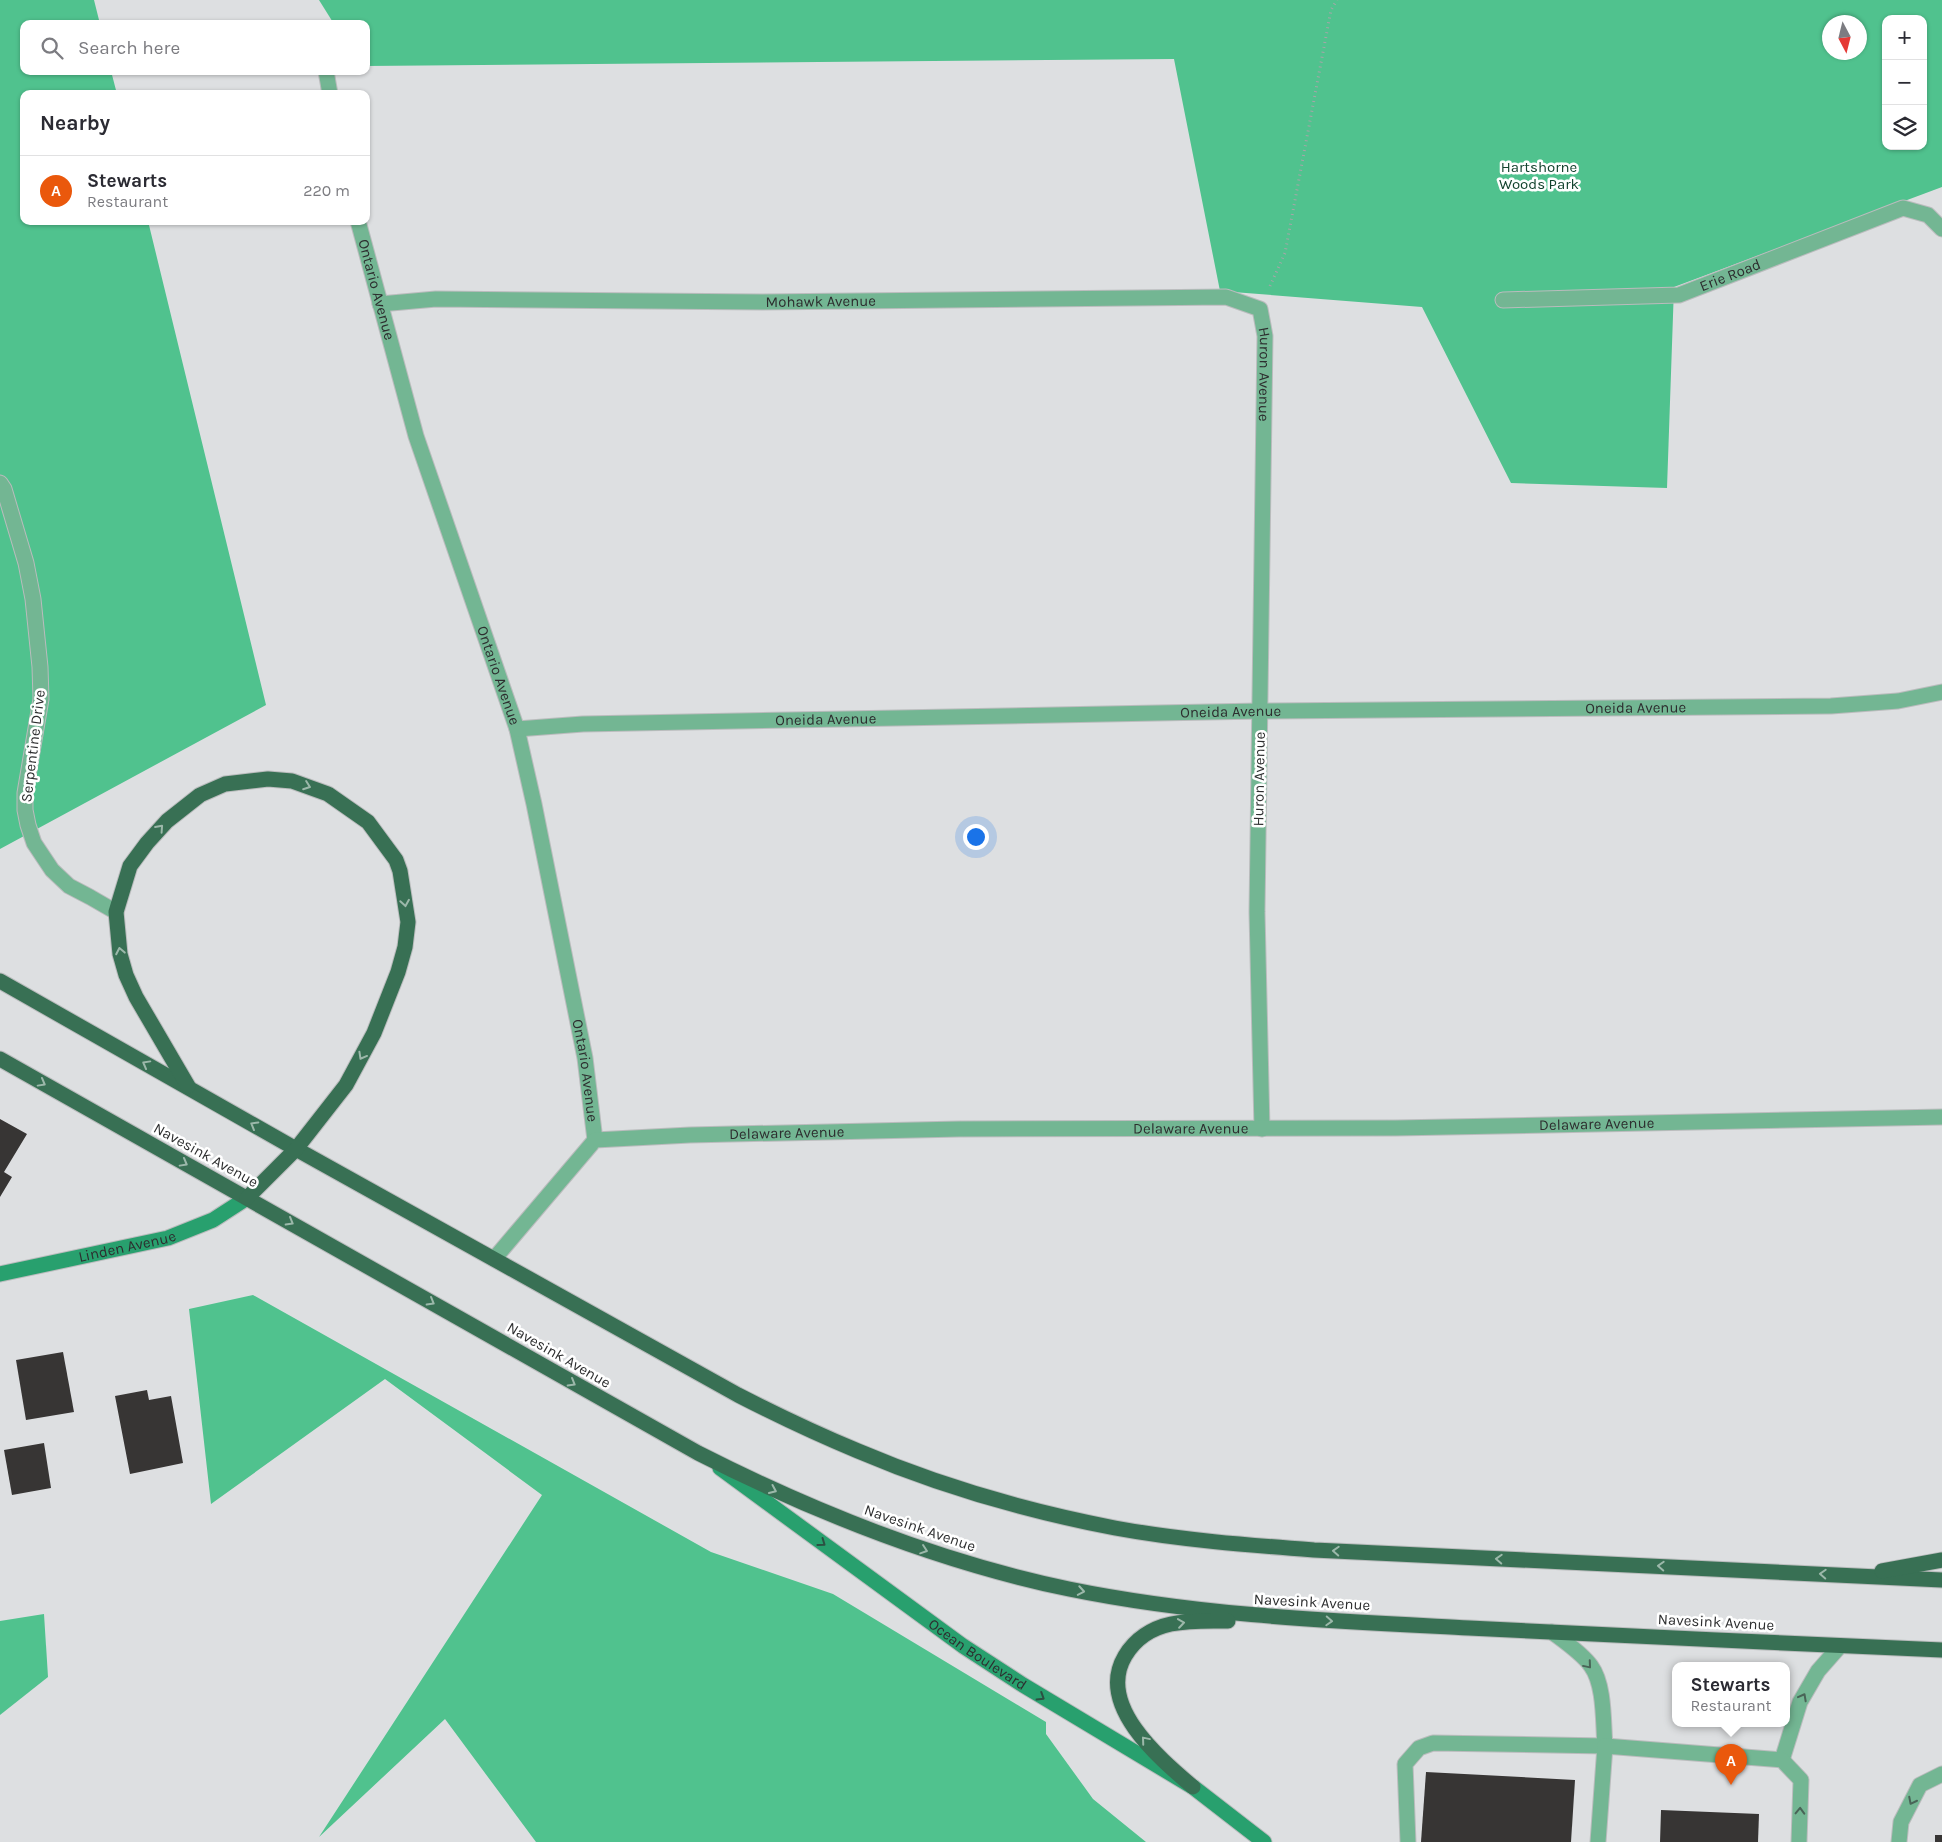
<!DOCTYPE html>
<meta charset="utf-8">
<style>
body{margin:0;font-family:Karla,sans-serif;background:#f7f7f7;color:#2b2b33}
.controls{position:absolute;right:15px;top:15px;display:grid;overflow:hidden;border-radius:10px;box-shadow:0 1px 4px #0004}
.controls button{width:45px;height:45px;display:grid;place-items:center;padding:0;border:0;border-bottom:1px solid #e1e1e2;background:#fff;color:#2b2b33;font:25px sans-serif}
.compass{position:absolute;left:1822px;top:15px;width:45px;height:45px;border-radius:50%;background:#fff;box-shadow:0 1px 4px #0004;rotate:173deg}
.you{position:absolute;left:975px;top:836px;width:18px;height:18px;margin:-12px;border:4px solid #fff;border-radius:50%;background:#1a73e8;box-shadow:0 0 0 8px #1a73e833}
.badge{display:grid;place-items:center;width:32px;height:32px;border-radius:50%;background:#ea580c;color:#fff;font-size:16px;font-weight:700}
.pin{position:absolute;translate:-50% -41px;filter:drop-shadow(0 1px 2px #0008)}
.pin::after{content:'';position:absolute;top:26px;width:18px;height:15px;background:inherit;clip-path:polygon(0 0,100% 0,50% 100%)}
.popup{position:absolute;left:1672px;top:1662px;width:118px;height:65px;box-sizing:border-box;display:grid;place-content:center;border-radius:10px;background:#fff;filter:drop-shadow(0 1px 4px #0005);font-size:16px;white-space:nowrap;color:#7c7c81}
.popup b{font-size:19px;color:#2b2b33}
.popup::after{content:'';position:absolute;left:50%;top:100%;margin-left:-10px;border:10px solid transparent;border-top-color:#fff}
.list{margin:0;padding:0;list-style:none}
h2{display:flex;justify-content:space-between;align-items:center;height:65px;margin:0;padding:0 20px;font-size:21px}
h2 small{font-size:16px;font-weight:400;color:#7c7c81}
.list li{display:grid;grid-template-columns:32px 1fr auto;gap:15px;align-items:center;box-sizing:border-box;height:70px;padding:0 20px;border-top:1px solid #e1e1e2}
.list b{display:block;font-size:19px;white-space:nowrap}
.list p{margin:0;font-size:16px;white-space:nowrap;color:#7c7c81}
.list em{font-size:16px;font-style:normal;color:#7c7c81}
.icon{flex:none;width:28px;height:28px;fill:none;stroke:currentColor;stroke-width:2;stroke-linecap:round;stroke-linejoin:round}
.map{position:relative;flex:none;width:1942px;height:1842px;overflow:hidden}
.search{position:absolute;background:#fff;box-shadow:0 1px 4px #0004;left:20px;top:20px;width:350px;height:55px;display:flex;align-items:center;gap:12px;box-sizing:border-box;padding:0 18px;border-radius:10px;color:#7c7c81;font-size:19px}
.panel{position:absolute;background:#fff;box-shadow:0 1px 4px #0004;left:20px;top:90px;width:350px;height:135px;border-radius:10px}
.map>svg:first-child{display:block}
.forest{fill:#50c28e;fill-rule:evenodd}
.building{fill:#373534}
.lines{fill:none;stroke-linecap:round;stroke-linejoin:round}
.lane-casing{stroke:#babcbd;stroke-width:17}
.street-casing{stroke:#babcbd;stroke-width:17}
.secondary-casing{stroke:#babcbd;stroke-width:17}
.highway-casing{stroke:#babcbd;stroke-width:17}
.path{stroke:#a5a6a8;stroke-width:3;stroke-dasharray:1 4;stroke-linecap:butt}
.lane{stroke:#73b693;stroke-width:15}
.street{stroke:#73b693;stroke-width:15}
.secondary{stroke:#28a06e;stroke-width:15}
.highway{stroke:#387054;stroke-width:15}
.oneway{stroke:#9cb8aa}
.oneway2{stroke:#2c5042}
.oneway3{stroke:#496457}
.labels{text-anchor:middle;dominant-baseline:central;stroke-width:5;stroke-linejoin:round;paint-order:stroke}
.park-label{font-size:15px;fill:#12422d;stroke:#fff}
.street-label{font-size:15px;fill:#2d2e2f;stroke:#fff}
</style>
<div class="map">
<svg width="1942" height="1842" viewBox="0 0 1942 1842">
<rect width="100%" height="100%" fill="#dddfe1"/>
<g class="forest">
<polygon points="0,0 94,0 100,24 24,24 24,71 111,71 117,94 24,94 24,221 148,221 266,705 0,849"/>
<path d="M319 0H1942V187L1674 287 1667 488 1511 483 1422 307 1220 291 1174 59 366 66V24H334ZM1886 19H1923V146H1886ZM1830 22H1860V52H1830Z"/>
<polygon points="253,1295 711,1552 833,1594 1046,1722 1046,1734 1093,1799 1146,1842 536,1842 445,1719 319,1837 542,1495 385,1379 211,1504 189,1309"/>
<polygon points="44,1614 48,1677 0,1715 0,1621"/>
</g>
<g class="building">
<polygon points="0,1119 27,1134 4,1172 12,1177 0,1197"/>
<polygon points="63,1352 74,1412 26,1420 16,1360"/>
<polygon points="147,1390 149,1400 171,1396 183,1463 130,1474 115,1396"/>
<polygon points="44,1443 51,1488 12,1495 4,1450"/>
<polygon points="1426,1772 1575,1780 1571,1842 1421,1842"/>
<polygon points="1661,1810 1759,1814 1758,1842 1660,1842"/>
<rect x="1935" y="1835" width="7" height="7"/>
</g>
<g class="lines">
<defs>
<g id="lane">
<polyline points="1782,1760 1800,1702 1818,1671 1840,1646"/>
<path d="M1408 1842 1405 1764 1419 1748 1433 1743 1605 1746C1603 1723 1605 1685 1591 1666 1583 1654 1564 1641 1552 1632"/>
<polyline points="1598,1842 1605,1746 1782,1760 1801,1780 1799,1842"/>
<polyline points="1899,1842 1901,1822 1920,1785 1942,1774"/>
</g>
<g id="street">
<polyline points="326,71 330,94"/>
<path id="s1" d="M358 221 416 436 517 729 534 804 585 1058 595 1140"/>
<path id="s2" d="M1503 300 1679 295 1903 208 1928 215 1942 229"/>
<path id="s3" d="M380 304 436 299 762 302 1226 297 1260 309 1265 336 1257 912 1262 1129"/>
<polyline points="0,483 4,489 26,563 33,599 40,667 41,699 25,793 25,810 28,825 34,843 52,870 69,886 90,897 116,912"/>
<path id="s4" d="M517 729 583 724 1260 711 1831 706 1898 701 1942 692"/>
<path id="s5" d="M494 1259 595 1140 690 1135 959 1129 1396 1128 1942 1117"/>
</g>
<g id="secondary">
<path id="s6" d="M0 1274 168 1238 213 1220 247 1198"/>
<path id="s7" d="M720 1468 963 1646 1023 1685 1193 1787 1264 1842"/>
</g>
<g id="highway">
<path d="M0 981 296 1149 738 1395C777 1415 817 1434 858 1451 940 1486 1027 1511 1115 1528 1180 1540 1247 1545 1314 1550L1942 1580"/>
<path d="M0 1059 698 1453C816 1513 939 1562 1069 1589 1201 1616 1335 1621 1469 1628 1627 1636 1784 1643 1942 1650"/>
<polyline points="188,1086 136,997 126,975 120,954 116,912 130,866 147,843 167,821 200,795 225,784 268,779 292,781 328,794 368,822 396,860 400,871 408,922 405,947 398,972 374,1033 346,1085 296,1149 247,1198"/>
<polyline points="1882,1571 1942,1560"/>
<path d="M1193 1787C1159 1758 1096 1705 1125 1656 1135 1639 1152 1628 1171 1624 1190 1620 1209 1621 1228 1621"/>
</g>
</defs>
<use href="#lane" class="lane-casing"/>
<use href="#street" class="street-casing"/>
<use href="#secondary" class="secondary-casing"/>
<use href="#highway" class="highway-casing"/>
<polyline class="path" points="1270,286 1285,253 1331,10 1337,0"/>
<use href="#lane" class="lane"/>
<use href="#street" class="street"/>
<use href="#secondary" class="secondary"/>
<use href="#highway" class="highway"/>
</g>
<defs><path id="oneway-chevron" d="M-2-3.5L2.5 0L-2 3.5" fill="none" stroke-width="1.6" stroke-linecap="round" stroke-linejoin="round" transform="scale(1.25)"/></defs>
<g class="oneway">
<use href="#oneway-chevron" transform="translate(307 786) rotate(20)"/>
<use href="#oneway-chevron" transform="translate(160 828) rotate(-48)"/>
<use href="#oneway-chevron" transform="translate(405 903) rotate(81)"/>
<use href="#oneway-chevron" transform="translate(120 951) rotate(-101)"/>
<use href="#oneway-chevron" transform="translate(362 1056) rotate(119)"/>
<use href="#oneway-chevron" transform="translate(146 1064) rotate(-151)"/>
<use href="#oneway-chevron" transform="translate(42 1083) rotate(29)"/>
<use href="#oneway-chevron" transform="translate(254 1125) rotate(-150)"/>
<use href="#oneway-chevron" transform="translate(184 1163) rotate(29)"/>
<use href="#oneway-chevron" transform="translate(290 1222) rotate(30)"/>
<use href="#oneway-chevron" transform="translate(431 1302) rotate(30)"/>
<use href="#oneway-chevron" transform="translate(572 1383) rotate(30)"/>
<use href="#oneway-chevron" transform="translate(773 1490) rotate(24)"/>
<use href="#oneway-chevron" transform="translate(924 1550) rotate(19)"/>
<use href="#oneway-chevron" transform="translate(1336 1551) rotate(-177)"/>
<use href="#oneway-chevron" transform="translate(1499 1559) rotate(-177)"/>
<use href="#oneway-chevron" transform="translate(1661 1566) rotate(-177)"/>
<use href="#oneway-chevron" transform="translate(1823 1574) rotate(-177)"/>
<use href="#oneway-chevron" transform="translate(1081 1591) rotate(10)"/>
<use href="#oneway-chevron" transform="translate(1329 1621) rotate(3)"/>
<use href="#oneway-chevron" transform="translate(1181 1623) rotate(-8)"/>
<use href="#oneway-chevron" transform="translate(1145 1740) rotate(-130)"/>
</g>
<g class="oneway2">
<use href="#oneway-chevron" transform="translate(822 1543) rotate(36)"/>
<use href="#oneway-chevron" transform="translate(1041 1697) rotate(32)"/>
</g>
<g class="oneway3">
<use href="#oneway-chevron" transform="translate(1588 1665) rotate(50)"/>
<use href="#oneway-chevron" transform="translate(1803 1697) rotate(-62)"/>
<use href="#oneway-chevron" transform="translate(1912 1801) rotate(117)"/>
<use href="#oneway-chevron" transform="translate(1800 1811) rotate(-88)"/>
</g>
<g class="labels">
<g class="park-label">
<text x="1539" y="167">Hartshorne<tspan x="1539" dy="17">Woods Park</tspan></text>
</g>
<g class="street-label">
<text stroke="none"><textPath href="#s2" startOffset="231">Erie Road</textPath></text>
<text stroke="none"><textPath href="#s1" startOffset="71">Ontario Avenue</textPath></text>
<text stroke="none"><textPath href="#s3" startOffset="441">Mohawk Avenue</textPath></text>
<text stroke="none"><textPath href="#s3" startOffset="948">Huron Avenue</textPath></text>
<text stroke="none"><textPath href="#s1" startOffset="476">Ontario Avenue</textPath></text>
<text stroke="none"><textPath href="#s4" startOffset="1119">Oneida Avenue</textPath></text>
<text stroke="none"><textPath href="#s4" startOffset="714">Oneida Avenue</textPath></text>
<text stroke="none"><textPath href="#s4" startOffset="309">Oneida Avenue</textPath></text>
<text transform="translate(33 746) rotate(-83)">Serpentine Drive</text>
<text transform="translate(1259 779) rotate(-89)">Huron Avenue</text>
<text stroke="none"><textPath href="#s1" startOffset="881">Ontario Avenue</textPath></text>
<text stroke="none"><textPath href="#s5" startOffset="1158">Delaware Avenue</textPath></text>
<text stroke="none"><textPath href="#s5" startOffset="752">Delaware Avenue</textPath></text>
<text stroke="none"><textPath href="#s5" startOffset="348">Delaware Avenue</textPath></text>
<text transform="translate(206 1155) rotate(29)">Navesink Avenue</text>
<text stroke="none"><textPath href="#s6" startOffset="130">Linden Avenue</textPath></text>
<text transform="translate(559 1355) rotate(30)">Navesink Avenue</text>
<text transform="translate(920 1528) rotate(19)">Navesink Avenue</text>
<text transform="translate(1312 1602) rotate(3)">Navesink Avenue</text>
<text transform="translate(1716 1622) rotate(3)">Navesink Avenue</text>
<text stroke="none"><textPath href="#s7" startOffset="318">Ocean Boulevard</textPath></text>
</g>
</g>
</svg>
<div class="controls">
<button>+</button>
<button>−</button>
<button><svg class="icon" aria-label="layers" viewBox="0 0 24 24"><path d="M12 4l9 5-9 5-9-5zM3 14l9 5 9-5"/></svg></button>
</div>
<svg class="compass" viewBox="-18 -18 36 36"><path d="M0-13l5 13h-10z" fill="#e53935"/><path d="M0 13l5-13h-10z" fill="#7c7c81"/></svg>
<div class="you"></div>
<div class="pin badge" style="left:1731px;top:1785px">A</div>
<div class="popup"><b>Stewarts</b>Restaurant</div>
<div class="search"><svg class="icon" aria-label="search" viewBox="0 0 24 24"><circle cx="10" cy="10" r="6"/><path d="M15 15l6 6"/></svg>Search here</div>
<section class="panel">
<h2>Nearby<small></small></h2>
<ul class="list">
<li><span class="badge">A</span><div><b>Stewarts</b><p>Restaurant</p></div><em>220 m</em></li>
</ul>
</section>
</div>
